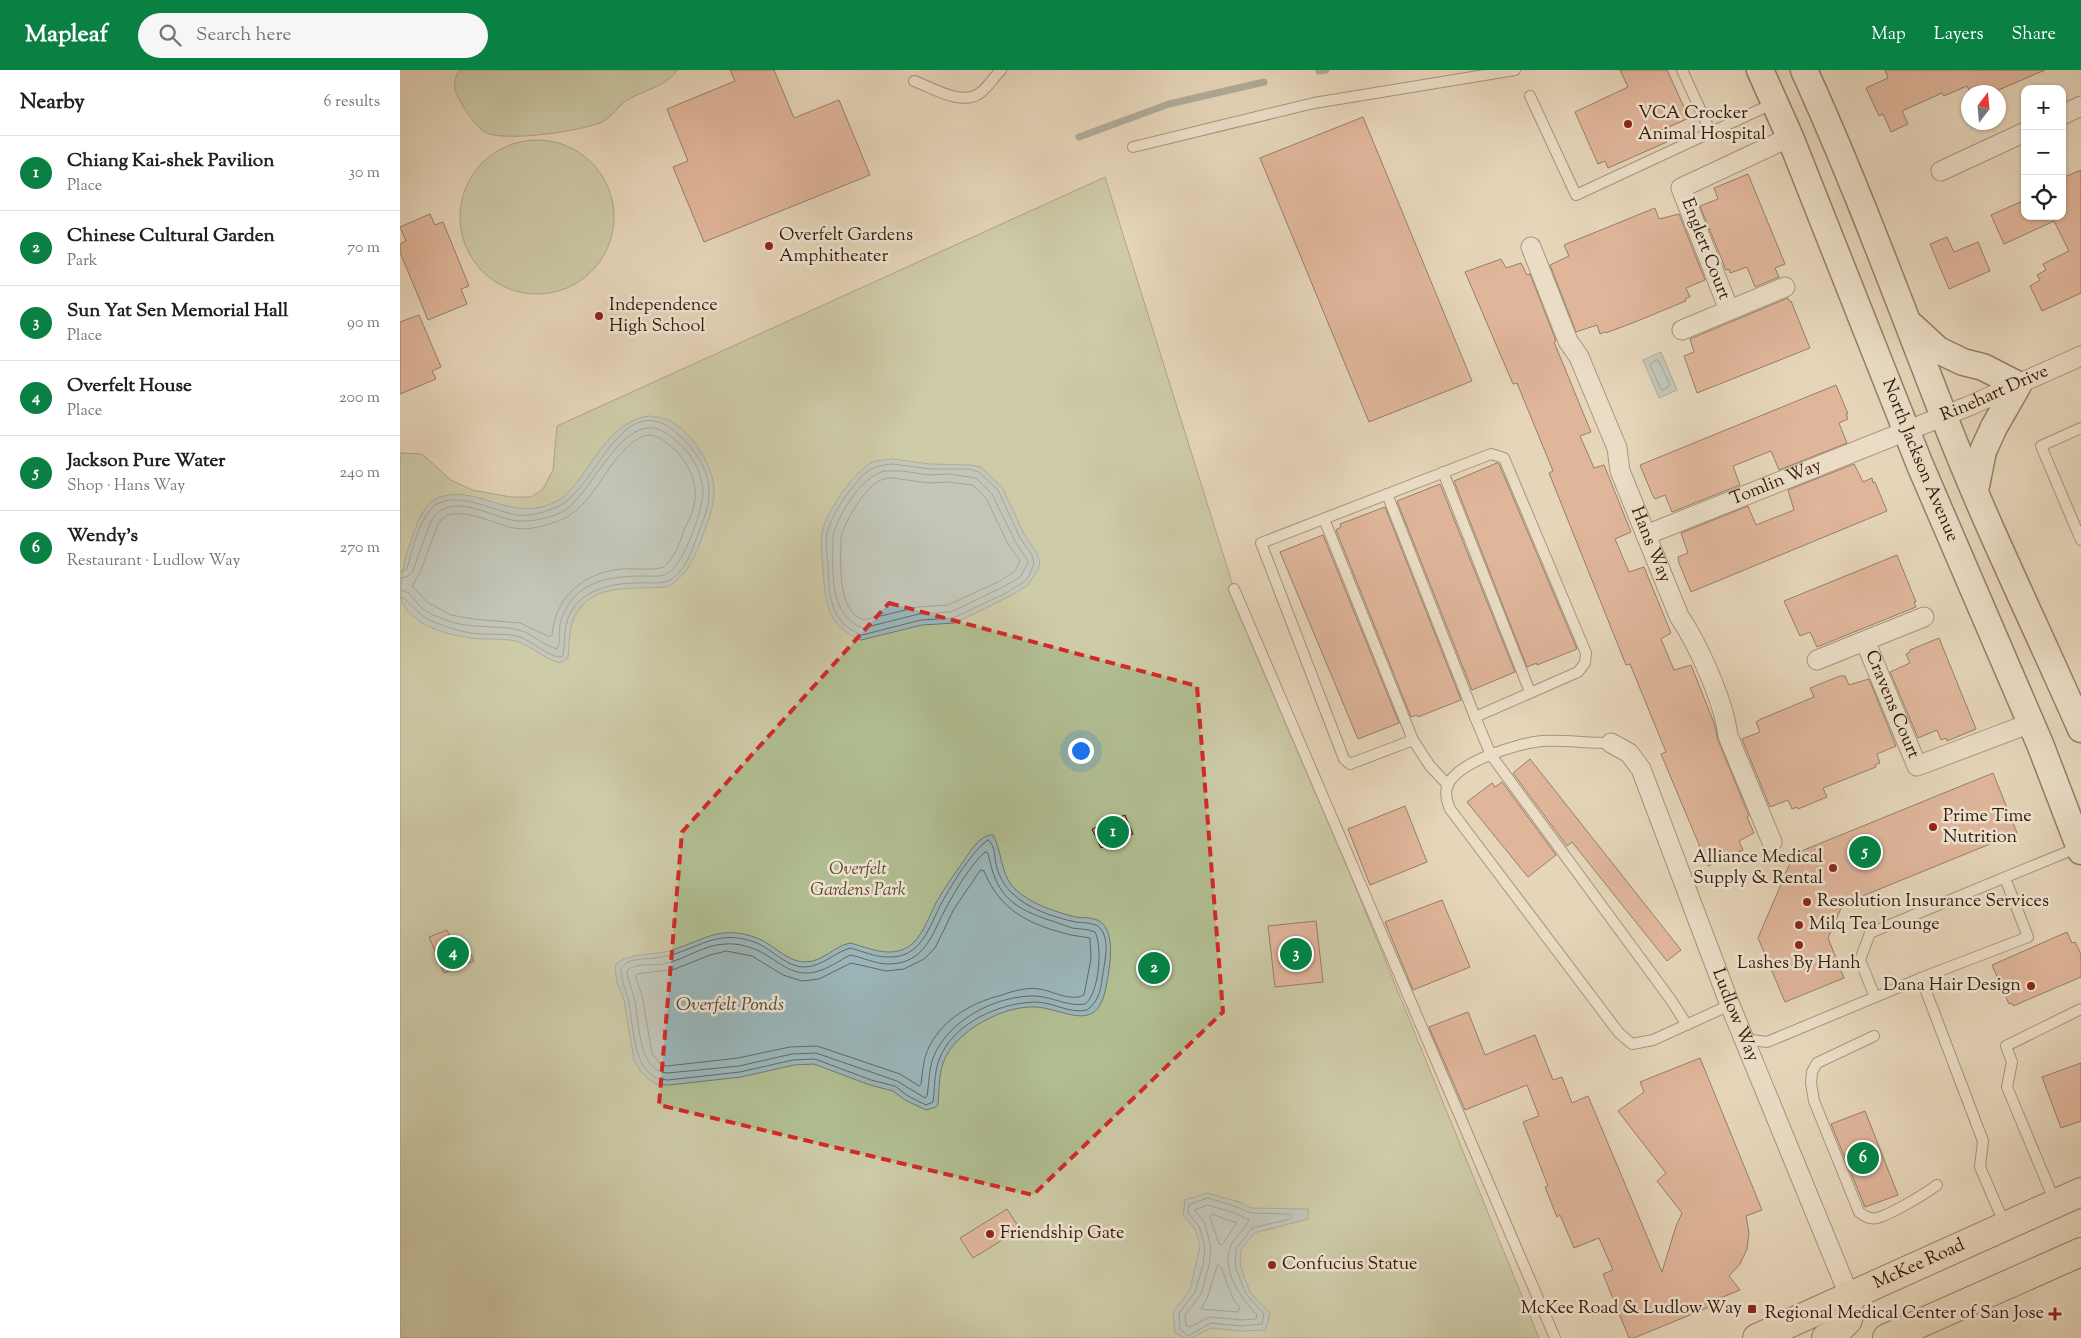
<!DOCTYPE html>
<meta charset="utf-8">
<style>
body{margin:0;font-family:"Sorts Mill Goudy",serif;background:#f6f6f6;color:#202124}
.controls{position:absolute;right:15px;top:15px;display:grid;overflow:hidden;border-radius:10px;box-shadow:0 1px 4px #0004}
.controls button{width:45px;height:45px;display:grid;place-items:center;padding:0;border:0;border-bottom:1px solid #e0e0e0;background:#fff;color:#202124;font:25px sans-serif}
.compass{position:absolute;left:1561px;top:15px;width:45px;height:45px;border-radius:50%;background:#fff;box-shadow:0 1px 4px #0004;rotate:16deg}
.you{position:absolute;left:680px;top:680px;width:18px;height:18px;margin:-12px;border:4px solid #fff;border-radius:50%;background:#1a73e8;box-shadow:0 0 0 8px #1a73e833}
.badge{display:grid;place-items:center;width:32px;height:32px;border-radius:50%;background:#0b8043;color:#fff;font-size:16px;font-weight:700}
.pin{position:absolute;translate:-50% -50%;border:2px solid #fff;box-shadow:0 1px 5px #0006}
.list{margin:0;padding:0;list-style:none}
h2{display:flex;justify-content:space-between;align-items:center;height:65px;margin:0;padding:0 20px;font-size:21px}
h2 small{font-size:16px;font-weight:400;color:#757577}
.list li{display:grid;grid-template-columns:32px 1fr auto;gap:15px;align-items:center;box-sizing:border-box;height:75px;padding:0 20px;border-top:1px solid #e0e0e0}
.list b{display:block;font-size:19px;white-space:nowrap}
.list p{margin:0;font-size:16px;white-space:nowrap;color:#757577}
.list em{font-size:16px;font-style:normal;color:#757577}
.icon{flex:none;width:28px;height:28px;fill:none;stroke:currentColor;stroke-width:2;stroke-linecap:round;stroke-linejoin:round}
.map{position:relative;flex:none;width:1681px;height:1268px;overflow:hidden}
header{display:flex;align-items:center;gap:30px;box-sizing:border-box;height:70px;padding:0 25px;background:#0b8043;color:#fff}
header strong{font-size:24px}
nav{display:flex;gap:28px;margin-inline-start:auto;font-size:18px}
.search{width:350px;height:45px;background:#f6f6f6;display:flex;align-items:center;gap:12px;box-sizing:border-box;padding:0 18px;border-radius:28px;color:#757577;font-size:19px}
main{display:flex}
aside{flex:1;background:#fff}
.map>svg:first-child{display:block}
.green{fill:#b1be92;stroke:#726b4e}
.water{fill:#9ab6ba;stroke:#707773}
.lines{fill:none;stroke-linecap:round;stroke-linejoin:round}
.shore{stroke:#666762;stroke-width:1}
.stream{stroke:#707773;stroke-width:7}
.building{fill:#d99177;stroke:#321809}
.service-casing{stroke:#5f4735;stroke-width:12}
.minor-casing{stroke:#5f4735;stroke-width:21}
.secondary-casing{stroke:#321809;stroke-width:29}
.primary-casing{stroke:#321809;stroke-width:30}
.service{stroke:#efe4d2;stroke-width:10}
.minor{stroke:#efe4d2;stroke-width:19}
.secondary{stroke:#efe4d2;stroke-width:26}
.primary{stroke:#e6d5b9;stroke-width:28}
.marked{fill:none;stroke:#d62828;stroke-width:4;stroke-dasharray:10 6;stroke-linejoin:round}
.poi-dot{fill:#8f2418;stroke:#efe4d2;stroke-width:2}
.labels{text-anchor:middle;dominant-baseline:central;stroke-width:5;stroke-linejoin:round;paint-order:stroke}
.poi-label{font-size:18px;fill:#321809;stroke:#efe4d2;text-anchor:start}
.street-label{font-size:18px;fill:#321809;stroke:#efe4d2}
.park-label{font-size:18px;font-style:italic;fill:#584a32;stroke:#efe4d2}
.water-label{font-size:19px;font-style:italic;fill:#51473e;stroke:#efe4d2}
</style>
<header>
<strong>Mapleaf</strong>
<div class="search"><svg class="icon" aria-label="search" viewBox="0 0 24 24"><circle cx="10" cy="10" r="6"/><path d="M15 15l6 6"/></svg>Search here</div>
<nav><a>Map</a><a>Layers</a><a>Share</a></nav>
</header>
<main>
<aside>
<h2>Nearby<small>6 results</small></h2>
<ul class="list">
<li><span class="badge">1</span><div><b>Chiang Kai-shek Pavilion</b><p>Place</p></div><em>30 m</em></li>
<li><span class="badge">2</span><div><b>Chinese Cultural Garden</b><p>Park</p></div><em>70 m</em></li>
<li><span class="badge">3</span><div><b>Sun Yat Sen Memorial Hall</b><p>Place</p></div><em>90 m</em></li>
<li><span class="badge">4</span><div><b>Overfelt House</b><p>Place</p></div><em>200 m</em></li>
<li><span class="badge">5</span><div><b>Jackson Pure Water</b><p>Shop · Hans Way</p></div><em>240 m</em></li>
<li><span class="badge">6</span><div><b>Wendy's</b><p>Restaurant · Ludlow Way</p></div><em>270 m</em></li>
</ul>
</aside>
<div class="map">
<svg width="1681" height="1268" viewBox="0 0 1681 1268">
<rect width="100%" height="100%" fill="#e6d5b9"/>
<filter id="stains"><feTurbulence type="fractalNoise" baseFrequency=".004" numOctaves="4"/><feColorMatrix values="0 0 0 0 .2 0 0 0 0 .09 0 0 0 0 .02 0 0 0 .5 -.17"/></filter>
<radialGradient id="worn" r=".72"><stop offset=".6" stop-color="#630" stop-opacity="0"/><stop offset="1" stop-color="#630" stop-opacity=".3"/></radialGradient>
<g class="green">
<path d="M59 0H278C265 17 247 19 229 29 219 34 213 46 204 51 186 61 105 72 87 63 77 58 70 47 64 38 56 23 50 17 59 0Z"/>
<circle cx="137" cy="147" r="77"/>
<polygon points="705,107 834,519 1139,1268 0,1268 0,383 22,384 51,410 72,420 111,427 131,427 143,419 153,400 157,356"/>
</g>
<g class="water">
<polygon points="1261,282 1277,320 1259,328 1243,290"/>
<path d="M249 346C255 347 262 347 268 350 291 360 314 396 314 421 314 440 306 456 300 473 293 491 284 509 266 517 230 520 187 511 172 553 169 564 169 577 168 588L160 593C144 589 132 576 116 571 102 568 86 570 71 568 47 565 10 555 1 529 0 512 4 489 10 474 16 456 23 431 43 426 83 417 114 454 157 431 167 426 174 416 181 407 198 383 217 350 249 346Z"/>
<path d="M492 389 530 394 570 395 581 397 602 417 625 466 637 483 640 492 638 500 627 516 608 527 555 553 522 555 461 570C426 556 425 531 423 498 422 487 420 474 422 463 426 442 454 401 473 392 479 390 486 390 492 389Z"/>
<path d="M589 765H593C603 784 600 805 616 820 631 834 656 842 675 847 682 848 690 847 697 850 718 858 709 901 706 917 697 965 666 939 636 937 604 935 554 961 543 993 539 1005 539 1021 538 1034L536 1037 526 1040 505 1030 493 1021 470 1015 414 994 394 995 341 1007 269 1015H259L251 1011 241 1002 234 990 224 930 217 913 215 898 217 893C233 882 251 886 269 881 304 871 318 854 357 868 373 874 387 892 405 892 423 892 434 876 450 873 462 876 476 882 488 882 519 883 525 853 537 831 545 817 554 805 563 792 570 782 577 769 589 765Z"/>
<polygon points="807,1123 839,1132 851,1138 908,1139 908,1149 854,1163 841,1180 840,1195 850,1222 870,1243 866,1260 841,1261 811,1258 792,1268 786,1268 775,1263 773,1242 790,1220 800,1176 795,1159 783,1145 785,1130"/>
</g>
<g class="lines">
<g class="shore">
<polygon points="1257,290 1259,291 1270,315 1263,320 1261,319 1250,295"/>
<path d="M249 365C260 366 266 372 275 380 289 394 299 415 294 435 292 444 288 452 284 460 280 473 275 487 264 497 251 501 235 498 222 499 184 502 155 527 152 565L150 567 120 553 73 549 51 545 27 532 12 516 20 503 38 454 47 445C69 439 93 454 114 458 130 461 148 455 163 449 196 436 216 368 249 365Z"/>
<path d="M493 394 530 399H569L579 402 598 420 620 468 632 485 634 493 629 506 624 512 606 523 553 548 521 550 462 565C429 553 429 524 428 494 427 484 425 473 427 463 431 445 453 413 467 402 475 396 483 395 493 394Z"/>
<path d="M484 401H502L529 405 549 404 576 408 592 424 615 471 626 488 628 493 620 507 603 517 551 542 519 544 463 558C427 546 433 495 433 465 440 442 460 408 484 401Z"/>
<path d="M493 408 529 413 549 412 573 415 586 428 608 474 620 491 615 501 600 511 548 535 518 537 464 550C436 542 441 490 441 467 445 451 463 421 477 412 482 409 487 408 493 408Z"/>
<path d="M0 502 7 499C12 480 18 454 31 439 50 417 94 441 117 445 130 447 145 442 157 437 197 420 222 312 279 365 295 380 308 398 309 420 310 437 302 452 297 467 292 480 285 501 272 509 262 515 249 512 238 513 209 513 174 521 166 555 164 564 165 575 163 585L162 587C149 588 132 570 117 566 102 563 85 565 70 563 56 560 43 556 29 550 18 545 8 528 0 527"/>
<path d="M0 508 6 507 12 503 31 451C50 419 91 448 118 451 132 452 149 448 162 442 194 425 225 330 270 366 278 372 288 381 293 390 299 400 303 412 303 423 302 441 284 495 267 504 261 507 252 506 245 506 220 506 192 508 174 527 168 534 162 545 160 554 159 562 161 572 157 579 144 576 133 564 119 560 94 554 68 560 43 549 36 546 29 544 23 539 14 532 12 521 0 520"/>
<path d="M588 770C596 775 594 789 597 798 600 808 605 817 613 824 628 839 654 847 675 852 682 853 695 852 700 858 710 869 705 890 703 903 701 917 700 931 687 940 669 944 653 932 635 932 598 933 552 954 539 990 534 1003 535 1019 533 1032L526 1035 508 1026 495 1016 471 1010 415 989 393 990 340 1002 268 1010C233 1010 234 959 229 933 227 922 221 911 221 899 227 886 250 890 262 887 299 880 316 857 357 873 373 880 386 897 405 897 423 896 434 883 450 878 462 881 475 887 487 887 522 889 529 856 542 832 553 813 571 782 588 770Z"/>
<path d="M585 782 588 783C596 823 609 836 646 849 655 852 664 855 672 858 680 859 688 859 695 862 703 877 699 924 685 934 668 937 653 927 636 926 596 925 548 950 533 988 529 999 529 1014 527 1026L525 1028 497 1011 416 983 392 984 339 996 268 1003C239 1003 239 953 235 932 233 921 228 912 227 901 235 892 252 896 263 894 285 890 304 874 326 874 338 873 352 877 363 883 380 893 394 907 415 902 428 899 439 891 450 885 462 887 475 894 488 894 526 894 532 863 547 836 556 820 571 794 585 782Z"/>
<path d="M581 800 584 801C600 841 630 855 671 865 677 866 684 867 690 868L691 889 684 925C671 932 653 921 639 919 627 917 613 921 602 925 569 933 536 953 525 987 523 996 522 1005 521 1014L519 1016 500 1004 417 976 390 977 338 988 267 996 261 995 252 983 242 926 236 908 237 904 275 899 310 885 326 881 352 886 383 905 402 911 419 909 451 893 486 901 504 899 524 889 535 878 554 839Z"/>
<polygon points="808,1128 837,1137 850,1143 889,1144 892,1146 890,1149 852,1158 836,1179 835,1196 846,1224 864,1244 862,1254 842,1256 811,1253 788,1266 780,1259 779,1243 795,1222 803,1195 805,1177 799,1156 788,1143 789,1135"/>
<path d="M808 1135 835 1143 849 1150C846 1159 835 1166 831 1175 820 1200 841 1228 857 1245L856 1249 842 1250 810 1247 789 1257 786 1255 785 1245 801 1224 809 1196 811 1177 805 1154 795 1140Z"/>
<polygon points="812,1144 837,1153 822,1175 819,1174 810,1147"/>
<polygon points="818,1195 821,1197 833,1229 840,1238 838,1242 801,1239 807,1228"/>
</g>
<g class="stream">
<polyline points="919,1 926,0"/>
<polyline points="679,67 769,34 864,12"/>
</g>
</g>
<g class="building">
<polygon points="330,0 374,0 394,48 439,30 470,105 304,172 273,97 288,91 267,39 335,11"/>
<polygon points="1220,0 1267,0 1289,48 1262,60 1267,72 1208,98 1205,91 1198,94 1175,42 1228,17"/>
<polygon points="1485,0 1645,0 1594,22 1570,22 1567,16 1544,26 1542,23 1502,41 1508,54 1491,62 1483,44 1479,46 1466,18 1488,8"/>
<polygon points="963,47 1072,311 969,352 860,88"/>
<polygon points="1681,100 1681,223 1642,241 1630,216 1640,210 1637,205 1646,200 1643,194 1669,181 1654,151 1604,174 1591,145 1625,130 1625,146 1662,146 1662,108"/>
<polygon points="1348,104 1385,194 1375,198 1379,207 1355,217 1347,197 1330,203 1329,199 1326,200 1300,136 1318,129 1314,118"/>
<polygon points="1255,138 1259,149 1279,144 1305,210 1286,218 1290,227 1285,229 1286,231 1235,252 1206,263 1205,262 1200,264 1197,255 1176,262 1150,195 1169,186 1164,175"/>
<polygon points="30,144 35,155 43,152 69,216 61,219 67,234 28,250 0,182 0,174 6,171 0,157"/>
<polygon points="1547,167 1554,182 1578,172 1590,201 1549,219 1530,174"/>
<polygon points="1101,189 1106,198 1121,193 1127,205 1130,204 1156,271 1154,272 1191,362 1180,366 1194,398 1204,395 1231,462 1215,469 1229,502 1244,497 1271,563 1261,569 1274,600 1291,595 1314,653 1318,670 1349,746 1347,747 1354,763 1339,771 1343,780 1338,782 1338,784 1308,796 1261,684 1266,682 1230,594 1226,595 1149,403 1153,401 1117,313 1113,314 1065,202"/>
<polygon points="1388,228 1390,232 1391,231 1410,278 1297,323 1284,286 1294,282 1290,269"/>
<polygon points="19,245 41,297 32,301 36,309 0,324 0,252"/>
<polygon points="1436,315 1448,344 1446,344 1448,349 1439,353 1447,373 1379,400 1371,381 1333,396 1340,415 1272,442 1265,425 1255,429 1252,424 1240,395"/>
<polygon points="1097,393 1099,394 1177,579 1137,595 1137,593 1127,597 1054,411"/>
<polygon points="1454,394 1463,412 1472,408 1473,413 1475,412 1487,441 1291,522 1279,493 1278,487 1288,483 1281,463 1348,436 1356,455 1394,440 1388,420"/>
<polygon points="1040,414 1115,602 1072,620 997,431"/>
<polygon points="985,437 1061,630 1018,647 1017,645 1011,647 936,460 941,457 940,454"/>
<polygon points="923,465 999,653 958,669 880,482"/>
<polygon points="1497,485 1516,532 1514,532 1516,537 1417,577 1410,562 1400,566 1384,531"/>
<polygon points="1539,568 1576,659 1547,671 1546,668 1541,670 1537,660 1518,668 1490,602 1510,593 1506,584 1510,582 1510,580"/>
<polygon points="1440,606 1445,606 1449,615 1469,609 1496,676 1477,684 1480,693 1475,695 1476,697 1423,718 1427,727 1398,739 1397,737 1392,739 1388,730 1370,737 1342,669 1360,662 1356,652 1361,649 1414,627 1410,618"/>
<polygon points="1130,689 1281,880 1267,891 1172,772 1167,776 1113,703"/>
<polygon points="1593,703 1617,763 1443,834 1428,868 1444,908 1385,932 1358,868 1394,784"/>
<polygon points="1102,712 1156,785 1128,807 1067,732 1092,713 1095,717"/>
<polygon points="1005,736 1027,792 970,815 948,759"/>
<polygon points="725,745 733,764 701,778 692,759"/>
<polygon points="1042,830 1070,897 1013,920 985,852"/>
<polygon points="916,851 923,912 875,917 868,856"/>
<polygon points="47,860 52,871 63,868 74,891 44,903 29,867"/>
<polygon points="1667,862 1672,873 1675,872 1681,884 1681,907 1613,936 1612,933 1609,934 1592,895"/>
<polygon points="1068,942 1085,985 1135,965 1153,1010 1162,1007 1172,1033 1188,1026 1262,1202 1276,1156 1282,1143 1257,1111 1266,1103 1218,1041 1244,1022 1240,1012 1300,988 1362,1140 1346,1146 1349,1163 1347,1179 1340,1194 1329,1206 1340,1220 1318,1229 1319,1233 1234,1268 1229,1268 1203,1204 1213,1200 1199,1168 1174,1178 1160,1145 1157,1147 1145,1117 1148,1116 1123,1052 1139,1046 1127,1015 1065,1040 1029,957"/>
<polygon points="1681,993 1681,1051 1661,1058 1642,1007"/>
<polygon points="1465,1041 1498,1125 1465,1137 1431,1054"/>
<polygon points="607,1139 620,1159 573,1188 560,1168"/>
</g>
<g class="lines">
<defs>
<g id="service">
<polyline points="1282,0 1311,63"/>
<path d="M514 11C531 17 562 37 580 23 588 17 594 7 601 0"/>
<polyline points="1130,26 1176,125 1374,33"/>
<polyline points="733,77 914,33 1115,0"/>
<polyline points="1681,358 1641,376 1681,470"/>
<polyline points="1043,402 1130,622"/>
<polyline points="987,424 1075,647"/>
<polyline points="924,449 1013,670"/>
<polyline points="834,519 1155,1268"/>
<path d="M1211 673C1188 673 1164 670 1142 671 1119 673 1055 692 1047 717 1045 724 1047 732 1050 739L1219 963 1232 974 1253 970 1330 935"/>
<polyline points="1048,715 1030,696 1013,670 950,694 944,689 861,473 1091,384 1104,388 1186,583 1185,593 1178,602 1075,647 1091,685 1271,930 1287,955"/>
<polyline points="1521,908 1583,1071 1580,1097 1605,1155"/>
<polyline points="1475,927 1460,890 1470,863 1679,777"/>
<path d="M1474 966 1417 993 1412 1002 1411 1013 1414 1031 1459 1142C1464 1146 1470 1150 1477 1148 1492 1144 1525 1124 1537 1115"/>
<polyline points="1344,969 1367,972 1521,908 1628,867 1605,808"/>
<polyline points="1655,1132 1607,1017 1612,992 1606,976 1681,939"/>
</g>
<g id="minor">
<polyline points="1662,45 1681,36"/>
<polyline points="1541,101 1625,62"/>
<path id="s1" d="M1131 177 1168 271 1179 287 1217 378 1220 401 1279 546C1299 576 1324 632 1328 666L1372 772"/>
<polyline points="1329,240 1281,118 1390,67"/>
<polyline points="1282,260 1385,217"/>
<path id="s2" d="M1246 465 1569 336 1681 286"/>
<path id="s3" d="M1465 571 1517 696 1631 653"/>
<polyline points="1417,590 1524,547"/>
<path id="s4" d="M1211 673 1229 683 1241 699 1330 935 1449 1225"/>
</g>
<g id="secondary">
<path id="s5" d="M1360 0 1390 67 1520 395 1640 674 1681 781"/>
<path d="M1404 0C1455 112 1498 229 1543 344 1584 451 1635 554 1681 659"/>
<polyline points="1512,256 1538,280 1563,292 1583,297 1618,315 1594,357 1583,381 1575,421"/>
</g>
<g id="primary">
<path id="s6" d="M1357 1268 1681 1122"/>
<polyline points="1426,1268 1435,1263 1448,1250 1449,1225"/>
<polyline points="1487,1268 1681,1182"/>
</g>
</defs>
<use href="#service" class="service-casing"/>
<use href="#minor" class="minor-casing"/>
<use href="#secondary" class="secondary-casing"/>
<use href="#primary" class="primary-casing"/>
<use href="#service" class="service"/>
<use href="#minor" class="minor"/>
<use href="#secondary" class="secondary"/>
<use href="#primary" class="primary"/>
</g>
<path d="M0 0H1681V1268H0ZM489 533 797 616 823 942 633 1125 259 1035 282 762Z" fill="#e6d5b9" fill-opacity=".55" fill-rule="evenodd"/>
<path class="marked" d="M489 533 797 616 823 942 633 1125 259 1035 282 762Z"/>
<g class="poi-dot">
<circle cx="1228" cy="54" r="5"/>
<circle cx="369" cy="176" r="5"/>
<circle cx="199" cy="246" r="5"/>
<circle cx="1533" cy="757" r="5"/>
<circle cx="1433" cy="798" r="5"/>
<circle cx="1407" cy="832" r="5"/>
<circle cx="1399" cy="855" r="5"/>
<circle cx="1399" cy="875" r="5"/>
<circle cx="1631" cy="916" r="5"/>
<circle cx="590" cy="1164" r="5"/>
<circle cx="872" cy="1195" r="5"/>
<rect x="1347" y="1234" width="10" height="10" rx="2.5"/>
<path d="M1652.5 1236.5h5v5h5v5h-5v5h-5v-5h-5v-5h5z"/>
</g>
<g class="labels">
<g class="poi-label">
<text x="1238" y="44">VCA Crocker<tspan x="1238" dy="21">Animal Hospital</tspan></text>
<text x="379" y="166">Overfelt Gardens<tspan x="379" dy="21">Amphitheater</tspan></text>
<text x="209" y="236">Independence<tspan x="209" dy="21">High School</tspan></text>
<text x="1543" y="747">Prime Time<tspan x="1543" dy="21">Nutrition</tspan></text>
<text x="1423" y="788" text-anchor="end">Alliance Medical<tspan x="1423" dy="21">Supply &amp; Rental</tspan></text>
<text x="1417" y="832">Resolution Insurance Services</text>
<text x="1409" y="855">Milq Tea Lounge</text>
<text x="1399" y="894" text-anchor="middle">Lashes By Hanh</text>
<text x="1621" y="916" text-anchor="end">Dana Hair Design</text>
<text x="600" y="1164">Friendship Gate</text>
<text x="882" y="1195">Confucius Statue</text>
<text x="1342" y="1239" text-anchor="end">McKee Road &amp; Ludlow Way</text>
<text x="1644" y="1244" text-anchor="end">Regional Medical Center of San Jose</text>
</g>
<g class="street-label">
<text transform="translate(1305 179) rotate(69)">Englert Court</text>
<text stroke="none"><textPath href="#s2" startOffset="376">Rinehart Drive</textPath></text>
<text stroke="none"><textPath href="#s5" startOffset="422">North Jackson Avenue</textPath></text>
<text stroke="none"><textPath href="#s2" startOffset="140">Tomlin Way</textPath></text>
<text stroke="none"><textPath href="#s1" startOffset="322">Hans Way</textPath></text>
<text stroke="none"><textPath href="#s3" startOffset="69">Cravens Court</textPath></text>
<text stroke="none"><textPath href="#s4" startOffset="304">Ludlow Way</textPath></text>
<text stroke="none"><textPath href="#s6" startOffset="178">McKee Road</textPath></text>
</g>
<g class="park-label">
<text x="458" y="800">Overfelt<tspan x="458" dy="21">Gardens Park</tspan></text>
</g>
<g class="water-label">
<text x="330" y="935">Overfelt Ponds</text>
</g>
</g>
<rect width="100%" height="100%" filter="url(#stains)"/>
<rect width="100%" height="100%" fill="url(#worn)"/>
</svg>
<div class="controls">
<button>+</button>
<button>−</button>
<button><svg class="icon" aria-label="locate" viewBox="0 0 24 24"><circle cx="12" cy="12" r="6"/><path d="M12 2v4M12 18v4M2 12h4M18 12h4"/></svg></button>
</div>
<svg class="compass" viewBox="-18 -18 36 36"><path d="M0-13l5 13h-10z" fill="#e53935"/><path d="M0 13l5-13h-10z" fill="#757577"/></svg>
<div class="you"></div>
<div class="pin badge" style="left:713px;top:762px">1</div>
<div class="pin badge" style="left:754px;top:898px">2</div>
<div class="pin badge" style="left:896px;top:884px">3</div>
<div class="pin badge" style="left:53px;top:883px">4</div>
<div class="pin badge" style="left:1465px;top:782px">5</div>
<div class="pin badge" style="left:1463px;top:1088px">6</div>
</div>
</main>
